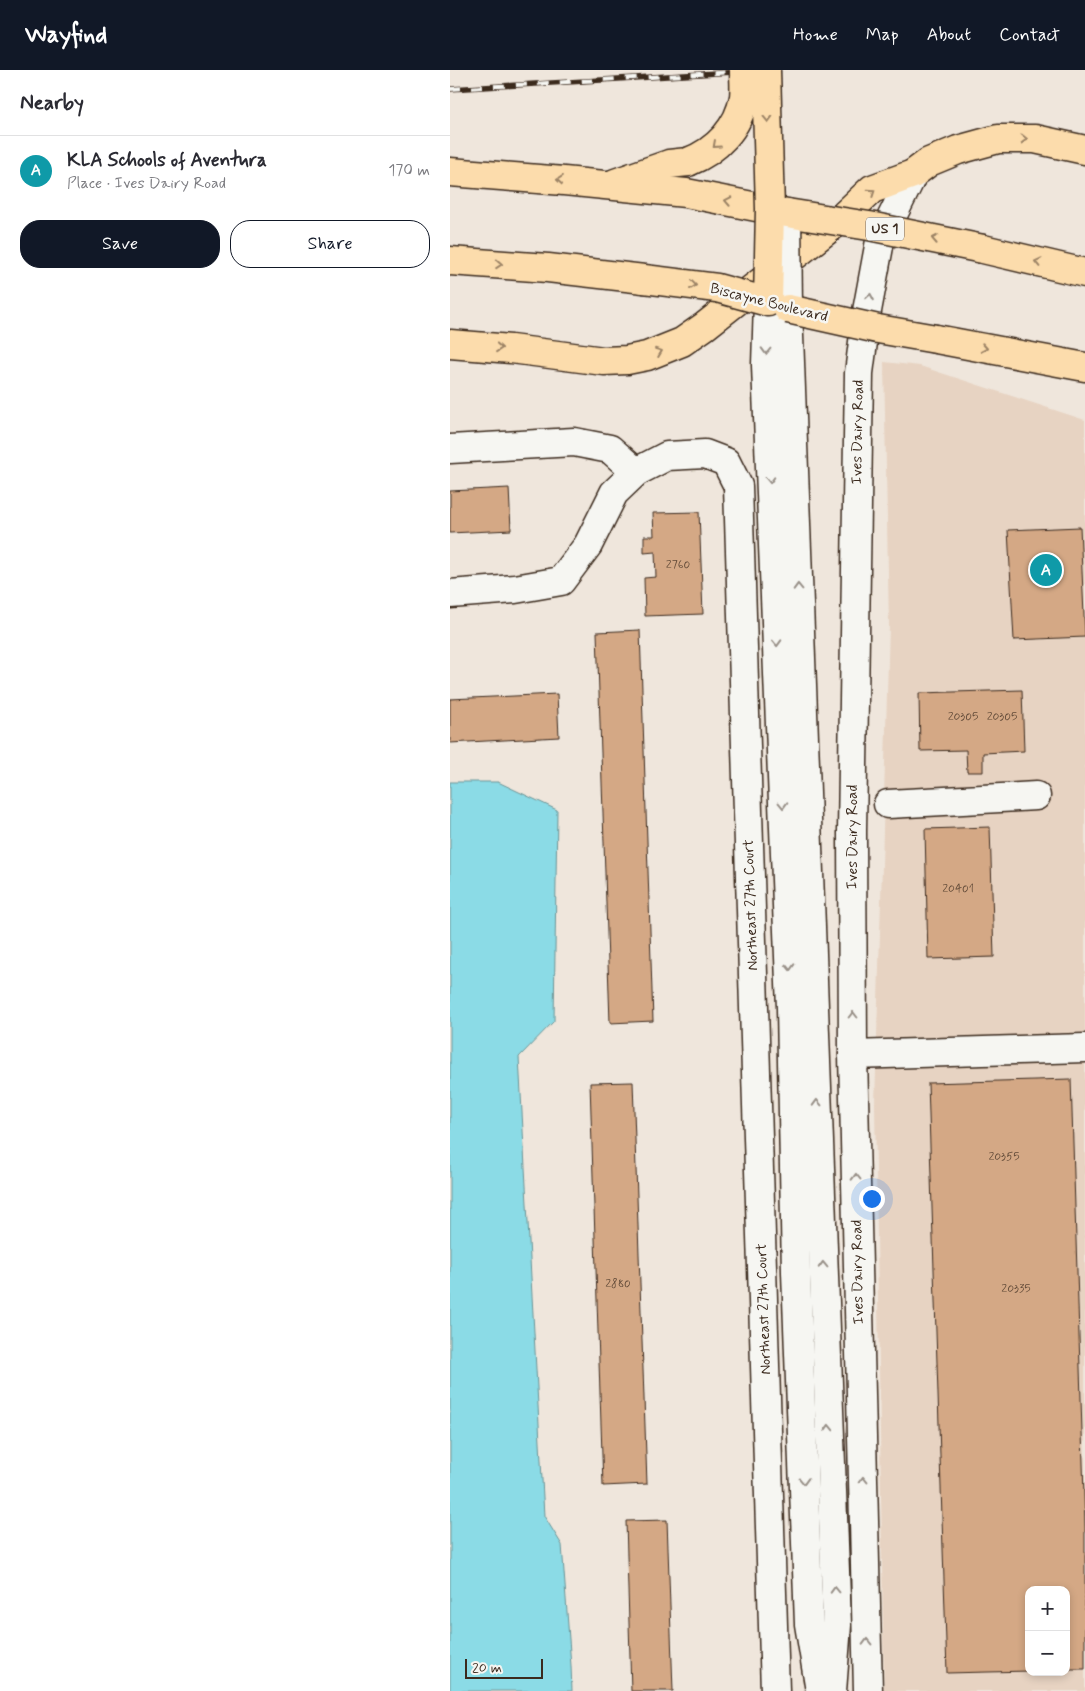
<!DOCTYPE html>
<meta charset="utf-8">
<style>
body{margin:0;font-family:Mynerve,sans-serif;background:#f2f2f3;color:#2b2b33}
.controls{position:absolute;right:15px;bottom:15px;display:grid;overflow:hidden;border-radius:10px;box-shadow:0 2px 8px #0003}
.controls button{width:45px;height:45px;display:grid;place-items:center;padding:0;border:0;border-bottom:1px solid #e1e1e2;background:#fff;color:#2b2b33;font:25px sans-serif}
.scale{position:absolute;left:15px;bottom:12px;width:78px;box-sizing:border-box;padding-left:5px;border:2px solid #3b2a1e;border-top:0;font-size:14px;line-height:18px;white-space:nowrap;color:#3b2a1e;-webkit-text-stroke:4px #f6f6f2;paint-order:stroke}
.you{position:absolute;left:421px;top:1128px;width:18px;height:18px;margin:-12px;border:4px solid #fff;border-radius:50%;background:#1a73e8;box-shadow:0 0 0 8px #1a73e833}
.badge{display:grid;place-items:center;width:32px;height:32px;border-radius:50%;background:#111827;color:#fff;font-size:16px;font-weight:700}
.pin{position:absolute;translate:-50% -50%;border:2px solid #fff;box-shadow:0 1px 5px #0006}
.list{margin:0;padding:0;list-style:none}
h2{display:flex;justify-content:space-between;align-items:center;height:65px;margin:0;padding:0 20px;font-size:21px}
h2 small{font-size:16px;font-weight:400;color:#7c7c81}
.list li{display:grid;grid-template-columns:32px 1fr auto;gap:15px;align-items:center;box-sizing:border-box;height:70px;padding:0 20px;border-top:1px solid #e1e1e2}
.list b{display:block;font-size:19px;white-space:nowrap}
.list p{margin:0;font-size:16px;white-space:nowrap;color:#7c7c81}
.list em{font-size:16px;font-style:normal;color:#7c7c81}
.actions{display:flex;gap:10px;padding:15px 20px}
.actions a{flex:1;padding:11px 0;border:1px solid #111827;border-radius:20px;text-align:center;font-size:18px;color:#111827}
.actions .main{background:#111827;color:#fff}
.map{position:relative;flex:none;width:635px;height:1621px;overflow:hidden}
header{display:flex;align-items:center;gap:30px;box-sizing:border-box;height:70px;padding:0 25px;background:#111827;color:#fff}
header strong{font-size:24px}
nav{display:flex;gap:28px;margin-inline-start:auto;font-size:18px}
main{display:flex}
aside{flex:1;background:#fff}
.map>svg:first-child{display:block}
.built{fill:#e7d3c2;fill-rule:evenodd}
.water{fill:#8bdbe6;stroke:#6b9496}
.building{fill:#d4a885;stroke:#3b2a1e}
.lines{fill:none;stroke-linecap:round;stroke-linejoin:round}
.minor-casing{stroke:#3b2a1e;stroke-width:31}
.major-casing{stroke:#3b2a1e;stroke-width:31}
.minor{stroke:#f6f6f2;stroke-width:28}
.major{stroke:#fcdcac;stroke-width:28}
.rail-casing{stroke:#3b2a1e;stroke-width:5.5}
.rail{stroke:#f6f6f2;stroke-width:4;stroke-dasharray:11;stroke-linecap:butt}
.minor-bridge-casing{stroke:#3b2a1e;stroke-width:31;stroke-linecap:butt}
.major-bridge-casing{stroke:#3b2a1e;stroke-width:31;stroke-linecap:butt}
.minor-bridge{stroke:#f6f6f2;stroke-width:28}
.major-bridge{stroke:#fcdcac;stroke-width:28}
.oneway{stroke:#9c8365}
.oneway2{stroke:#989088}
.labels{text-anchor:middle;dominant-baseline:central;stroke-width:5;stroke-linejoin:round;paint-order:stroke}
.number-label{font-size:12px;fill:#614a38}
.shield{fill:#f6f6f2;stroke:#73675e;stroke-width:1}
.shield-label{font-size:14px;font-weight:bold;fill:#3b2a1e}
.street-label{font-size:15px;fill:#3b2a1e;stroke:#f6f6f2}
</style>
<header>
<strong>Wayfind</strong>
<nav><a>Home</a><a>Map</a><a>About</a><a>Contact</a></nav>
</header>
<main>
<aside>
<h2>Nearby<small></small></h2>
<ul class="list">
<li><span class="badge" style="background:#0f9aa8">A</span><div><b>KLA Schools of Aventura</b><p>Place · Ives Dairy Road</p></div><em>170 m</em></li>
</ul>
<div class="actions"><a class="main">Save</a><a>Share</a></div>
</aside>
<div class="map">
<svg width="635" height="1621" viewBox="0 0 635 1621">
<rect width="100%" height="100%" fill="#efe6dc"/>
<filter id="ink" filterUnits="userSpaceOnUse"><feTurbulence type="fractalNoise" baseFrequency=".02" numOctaves="2"/><feDisplacementMap in="SourceGraphic" scale="10" xChannelSelector="R" yChannelSelector="G"/><feConvolveMatrix kernelMatrix="1 2 1 2 8 2 1 2 1" color-interpolation-filters="sRGB"/></filter>
<g filter="url(#ink)">
<path class="built" d="M434 292 470 296 635 350V1621H434L425 1034 439 556ZM579 1520H616V1602H579Z"/>
<polygon class="water" points="0,712 48,712 107,740 104,951 69,987 94,1446 112,1475 121,1596 122,1621 0,1621"/>
<g class="building">
<polygon points="59,418 61,460 0,463 0,421"/>
<polygon points="249,442 253,544 195,546 194,508 206,507 205,482 194,483 194,466 204,466 203,443"/>
<polygon points="630,457 635,567 564,570 558,460"/>
<polygon points="190,560 203,951 160,953 147,562"/>
<polygon points="572,620 574,681 533,683 533,702 517,702 516,680 470,681 469,623"/>
<polygon points="107,624 109,667 0,673 0,629"/>
<polygon points="540,757 544,887 478,889 475,759"/>
<polygon points="621,1009 635,1458 635,1599 616,1599 616,1520 579,1520 579,1601 497,1603 478,1013"/>
<polygon points="183,1012 197,1414 153,1416 140,1013"/>
<polygon points="217,1450 223,1621 181,1621 176,1451"/>
</g>
<g class="lines">
<defs>
<g id="minor">
<polyline points="318,232 316,295 341,938 346,1202 359,1554 370,1621"/>
<polyline points="338,239 387,1555 382,1621"/>
<polyline points="0,379 124,372 160,379 186,402"/>
<polyline points="0,524 65,519 111,511 138,475 164,423 186,402 217,386 255,384 276,392 288,416 325,1621"/>
<polyline points="438,734 586,726"/>
<polyline points="403,985 635,978"/>
<polyline points="418,1621 403,985 402,762 409,303 417,241 430,171 463,104"/>
</g>
<g id="major">
<polyline points="0,102 114,111 236,123 337,143"/>
<polyline points="165,113 219,94 238,92"/>
<polyline points="533,179 635,203"/>
<polyline points="0,191 98,198 194,209"/>
<polyline points="486,269 635,297"/>
<polyline points="0,274 61,279 154,291 177,290 197,286 232,272 255,256 386,153 422,119 463,104 479,92 508,80 548,69 585,69 635,80"/>
</g>
</defs>
<use href="#minor" class="minor-casing"/>
<use href="#major" class="major-casing"/>
<use href="#minor" class="minor"/>
<use href="#major" class="major"/>
<defs>
<polyline id="rail" points="0,19 317,0"/>
</defs>
<use href="#rail" class="rail-casing"/>
<use href="#rail" class="rail"/>
<defs>
<polyline id="minor-bridge" points="337,143 338,239"/>
<g id="major-bridge">
<path d="M238 92C266 81 289 58 294 27 295 19 294 9 294 0"/>
<polyline points="337,143 419,156 533,179"/>
<polyline points="194,209 267,218 318,232 320,139 316,0"/>
<polyline points="338,239 428,259 486,269"/>
</g>
</defs>
<use href="#minor-bridge" class="minor-bridge-casing"/>
<use href="#major-bridge" class="major-bridge-casing"/>
<use href="#minor-bridge" class="minor-bridge"/>
<use href="#major-bridge" class="major-bridge"/>
</g>
<defs><path id="oneway-chevron" d="M-2-3.5L2.5 0L-2 3.5" fill="none" stroke-width="1.6" stroke-linecap="round" stroke-linejoin="round" transform="scale(1.25)"/></defs>
<g class="oneway">
<use href="#oneway-chevron" transform="translate(318 49) rotate(88)"/>
<use href="#oneway-chevron" transform="translate(574 69) rotate(1)"/>
<use href="#oneway-chevron" transform="translate(266 75) rotate(138)"/>
<use href="#oneway-chevron" transform="translate(110 110) rotate(-175)"/>
<use href="#oneway-chevron" transform="translate(422 122) rotate(-34)"/>
<use href="#oneway-chevron" transform="translate(278 131) rotate(-169)"/>
<use href="#oneway-chevron" transform="translate(485 169) rotate(-169)"/>
<use href="#oneway-chevron" transform="translate(588 192) rotate(-167)"/>
<use href="#oneway-chevron" transform="translate(49 194) rotate(4)"/>
<use href="#oneway-chevron" transform="translate(243 215) rotate(7)"/>
<use href="#oneway-chevron" transform="translate(49 278) rotate(5)"/>
<use href="#oneway-chevron" transform="translate(534 278) rotate(10)"/>
<use href="#oneway-chevron" transform="translate(209 282) rotate(-21)"/>
</g>
<g class="oneway2">
<use href="#oneway-chevron" transform="translate(420 227) rotate(-80)"/>
<use href="#oneway-chevron" transform="translate(316 281) rotate(92)"/>
<use href="#oneway-chevron" transform="translate(320 410) rotate(88)"/>
<use href="#oneway-chevron" transform="translate(348 517) rotate(-92)"/>
<use href="#oneway-chevron" transform="translate(327 573) rotate(88)"/>
<use href="#oneway-chevron" transform="translate(333 735) rotate(88)"/>
<use href="#oneway-chevron" transform="translate(340 897) rotate(88)"/>
<use href="#oneway-chevron" transform="translate(403 945) rotate(-90)"/>
<use href="#oneway-chevron" transform="translate(367 1033) rotate(-92)"/>
<use href="#oneway-chevron" transform="translate(406 1107) rotate(-91)"/>
<use href="#oneway-chevron" transform="translate(373 1195) rotate(-92)"/>
<use href="#oneway-chevron" transform="translate(379 1358) rotate(-92)"/>
<use href="#oneway-chevron" transform="translate(413 1410) rotate(-91)"/>
<use href="#oneway-chevron" transform="translate(354 1411) rotate(88)"/>
<use href="#oneway-chevron" transform="translate(385 1520) rotate(-92)"/>
<use href="#oneway-chevron" transform="translate(417 1572) rotate(-91)"/>
</g>
</g>
<g class="labels">
<g class="number-label">
<text x="228" y="495">2760</text>
<text x="513" y="647">20305</text>
<text x="552" y="647">20305</text>
<text x="508" y="819">20401</text>
<text x="554" y="1087">20355</text>
<text x="168" y="1214">2880</text>
<text x="566" y="1219">20335</text>
</g>
<rect class="shield" x="416" y="147.5" width="38" height="23" rx="4"/>
<g class="shield-label">
<text x="435" y="159">US 1</text>
</g>
<g class="street-label">
<text transform="translate(319 233) rotate(14)">Biscayne Boulevard</text>
<text transform="translate(408 362) rotate(-89)">Ives Dairy Road</text>
<text transform="translate(403 767) rotate(-90)">Ives Dairy Road</text>
<text transform="translate(301 835) rotate(-92)">Northeast 27th Court</text>
<text transform="translate(408 1202) rotate(-91)">Ives Dairy Road</text>
<text transform="translate(314 1239) rotate(-92)">Northeast 27th Court</text>
</g>
</g>
</svg>
<div class="controls">
<button>+</button>
<button>−</button>
</div>
<div class="scale">20 m</div>
<div class="you"></div>
<div class="pin badge" style="left:596px;top:500px;background:#0f9aa8">A</div>
</div>
</main>
